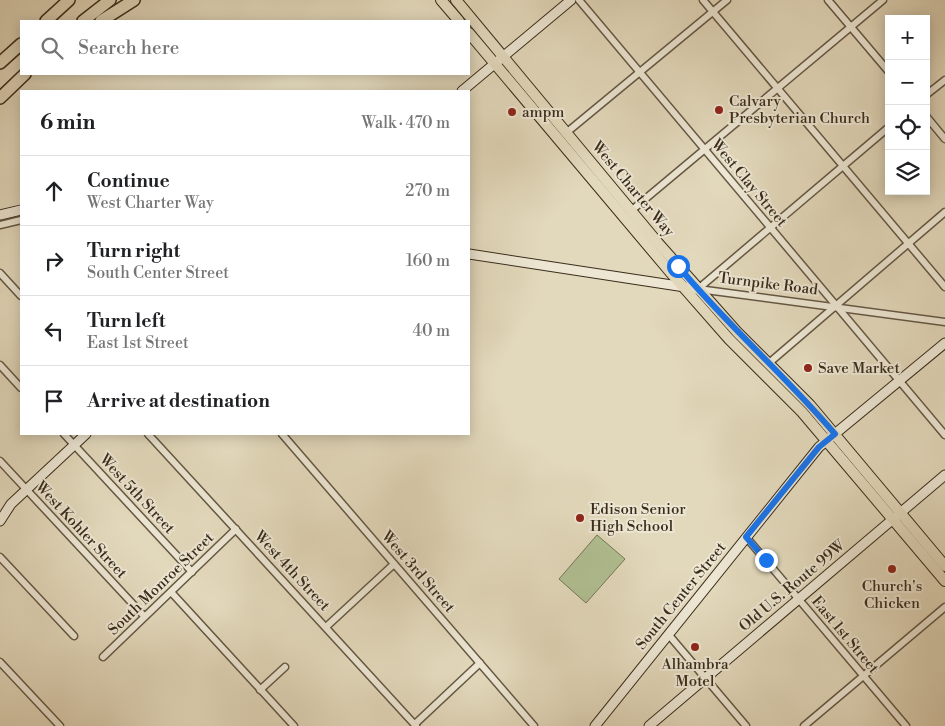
<!DOCTYPE html>
<meta charset="utf-8">
<style>
body{margin:0;font-family:"Libre Bodoni",serif;background:#f2f2f2;color:#202124}
.controls{position:absolute;right:15px;top:15px;display:grid;overflow:hidden;border-radius:0px;box-shadow:0 2px 12px #0003}
.controls button{width:45px;height:45px;display:grid;place-items:center;padding:0;border:0;border-bottom:1px solid #e0e0e0;background:#fff;color:#202124;font:25px sans-serif}
.stop{position:absolute;width:15px;height:15px;margin:-11px;border:4px solid #1a73e8;border-radius:50%;background:#fff}
.stop.end{background:#1a73e8;border-color:#fff;box-shadow:0 1px 5px #0008}
.list{margin:0;padding:0;list-style:none}
h2{display:flex;justify-content:space-between;align-items:center;height:65px;margin:0;padding:0 20px;font-size:21px}
h2 small{font-size:16px;font-weight:400;color:#757577}
.list li{display:grid;grid-template-columns:32px 1fr auto;gap:15px;align-items:center;box-sizing:border-box;height:70px;padding:0 20px;border-top:1px solid #e0e0e0}
.list b{display:block;font-size:19px;white-space:nowrap}
.list p{margin:0;font-size:16px;white-space:nowrap;color:#757577}
.list em{font-size:16px;font-style:normal;color:#757577}
.icon{flex:none;width:28px;height:28px;fill:none;stroke:currentColor;stroke-width:2;stroke-linecap:round;stroke-linejoin:round}
.map{position:relative;flex:none;width:945px;height:726px;overflow:hidden}
.search{position:absolute;background:#fff;box-shadow:0 2px 12px #0003;left:20px;top:20px;width:450px;height:55px;display:flex;align-items:center;gap:12px;box-sizing:border-box;padding:0 18px;border-radius:0px;color:#757577;font-size:19px}
.panel{position:absolute;background:#fff;box-shadow:0 2px 12px #0003;left:20px;top:90px;width:450px;height:345px;border-radius:0px}
.map>svg:first-child{display:block}
.green{fill:#b0bf92;stroke:#757656}
.lines{fill:none;stroke-linecap:round;stroke-linejoin:round}
.street-casing{stroke:#645743;stroke-width:9}
.secondary-casing{stroke:#3a2c1b;stroke-width:11}
.primary-casing{stroke:#3a2c1b;stroke-width:12}
.highway-casing{stroke:#3a2c1b;stroke-width:14}
.street{stroke:#ece6d3;stroke-width:6}
.secondary{stroke:#ece6d3;stroke-width:9}
.primary{stroke:#e2d8bb;stroke-width:10}
.highway{stroke:#e2d8bb;stroke-width:11}
.route{stroke:#1a73e8;stroke-width:6}
.poi-dot{fill:#8f2418;stroke:#ece6d3;stroke-width:2}
.labels{text-anchor:middle;dominant-baseline:central;stroke-width:4;stroke-linejoin:round;paint-order:stroke}
.poi-label{font-size:15px;fill:#3a2c1b;stroke:#ece6d3;text-anchor:start}
.street-label{font-size:15px;fill:#3a2c1b;stroke:#ece6d3}
</style>
<div class="map">
<svg width="945" height="726" viewBox="0 0 945 726">
<rect width="100%" height="100%" fill="#e2d8bb"/>
<filter id="stains"><feTurbulence type="fractalNoise" baseFrequency=".004" numOctaves="4"/><feColorMatrix values="0 0 0 0 .2 0 0 0 0 .09 0 0 0 0 .02 0 0 0 .5 -.17"/></filter>
<radialGradient id="worn" r=".72"><stop offset=".6" stop-color="#630" stop-opacity="0"/><stop offset="1" stop-color="#630" stop-opacity=".3"/></radialGradient>
<polygon class="green" points="597,535 625,559 586,603 559,579"/>
<g class="lines">
<defs>
<g id="street">
<polyline points="579,0 945,435"/>
<polyline points="703,0 945,287"/>
<polyline points="828,0 889,72"/>
<polyline points="926,95 945,80"/>
<polyline points="926,116 945,139"/>
<polyline points="566,133 727,0"/>
<polyline points="632,210 883,0"/>
<polyline points="0,225 21,220"/>
<polyline points="0,273 21,296"/>
<polyline points="698,289 889,127"/>
<polyline points="698,289 945,322"/>
<polyline points="769,363 945,212"/>
<polyline points="0,365 21,388"/>
<polyline points="64,434 192,572"/>
<polyline points="148,434 416,726"/>
<polyline points="282,434 534,726"/>
<polyline points="0,461 144,616"/>
<polyline points="746,537 906,726"/>
<polyline points="0,557 74,636"/>
<polyline points="171,592 294,726"/>
<polyline points="326,627 394,564"/>
<polyline points="668,634 746,726"/>
<polyline points="103,657 236,529"/>
<polyline points="0,662 60,726"/>
<polyline points="260,690 285,667"/>
<polyline points="415,724 480,663"/>
<polyline points="804,726 945,607"/>
</g>
<g id="secondary">
<polyline points="462,91 571,0"/>
<polyline points="0,215 21,210"/>
<polyline points="469,254 698,289"/>
<polyline points="0,521 11,504 86,434"/>
<polyline points="595,726 819,447 945,343"/>
<polyline points="649,726 945,475"/>
</g>
<g id="primary">
<polyline points="441,0 459,21"/>
<polyline points="456,0 658,243 737,332 810,405 945,566"/>
<polyline points="469,33 671,273 729,339 802,412 945,581"/>
</g>
<g id="highway">
<polyline points="46,21 69,0"/>
<polyline points="83,21 110,0"/>
<polyline points="101,21 134,0"/>
<polyline points="0,63 21,44"/>
<polyline points="0,98 25,74"/>
</g>
</defs>
<use href="#street" class="street-casing"/>
<use href="#secondary" class="secondary-casing"/>
<use href="#primary" class="primary-casing"/>
<use href="#highway" class="highway-casing"/>
<use href="#street" class="street"/>
<use href="#secondary" class="secondary"/>
<use href="#primary" class="primary"/>
<use href="#highway" class="highway"/>
</g>
<g class="lines">
<path class="route" d="M678 266C727 325 785 375 835 434L819 447 746 537 766 560"/>
</g>
<g class="poi-dot">
<circle cx="719" cy="110" r="5"/>
<circle cx="512" cy="112" r="5"/>
<circle cx="808" cy="368" r="5"/>
<circle cx="580" cy="518" r="5"/>
<circle cx="892" cy="569" r="5"/>
<circle cx="695" cy="647" r="5"/>
</g>
<g class="labels">
<g class="poi-label">
<text x="729" y="101">Calvary<tspan x="729" dy="17">Presbyterian Church</tspan></text>
<text x="522" y="112">ampm</text>
<text x="818" y="368">Save Market</text>
<text x="590" y="509">Edison Senior<tspan x="590" dy="17">High School</tspan></text>
<text x="892" y="586" text-anchor="middle">Church's<tspan x="892" dy="17">Chicken</tspan></text>
<text x="695" y="664" text-anchor="middle">Alhambra<tspan x="695" dy="17">Motel</tspan></text>
</g>
<g class="street-label">
<text transform="translate(749 183) rotate(50)">West Clay Street</text>
<text transform="translate(633 189) rotate(50)">West Charter Way</text>
<text transform="translate(768 284) rotate(7)">Turnpike Road</text>
<text transform="translate(137 494) rotate(47)">West 5th Street</text>
<text transform="translate(81 530) rotate(47)">West Kohler Street</text>
<text transform="translate(292 571) rotate(47)">West 4th Street</text>
<text transform="translate(418 572) rotate(49)">West 3rd Street</text>
<text transform="translate(161 584) rotate(-44)">South Monroe Street</text>
<text transform="translate(792 586) rotate(-40)">Old U.S. Route 99W</text>
<text transform="translate(681 596) rotate(-51)">South Center Street</text>
<text transform="translate(845 635) rotate(50)">East 1st Street</text>
</g>
</g>
<rect width="100%" height="100%" filter="url(#stains)"/>
<rect width="100%" height="100%" fill="url(#worn)"/>
</svg>
<div class="controls">
<button>+</button>
<button>−</button>
<button><svg class="icon" aria-label="locate" viewBox="0 0 24 24"><circle cx="12" cy="12" r="6"/><path d="M12 2v4M12 18v4M2 12h4M18 12h4"/></svg></button>
<button><svg class="icon" aria-label="layers" viewBox="0 0 24 24"><path d="M12 4l9 5-9 5-9-5zM3 14l9 5 9-5"/></svg></button>
</div>
<div class="stop" style="left:678px;top:266px"></div>
<div class="stop end" style="left:766px;top:560px"></div>
<div class="search"><svg class="icon" aria-label="search" viewBox="0 0 24 24"><circle cx="10" cy="10" r="6"/><path d="M15 15l6 6"/></svg>Search here</div>
<section class="panel">
<h2>6 min<small>Walk · 470 m</small></h2>
<ul class="list">
<li><svg class="icon" aria-label="ahead" viewBox="0 0 24 24"><path d="M12 20V5M6 11l6-6 6 6"/></svg><div><b>Continue</b><p>West Charter Way</p></div><em>270 m</em></li>
<li><svg class="icon" aria-label="right" viewBox="0 0 24 24"><path d="M7 20v-9h11M14 6l5 5-5 5"/></svg><div><b>Turn right</b><p>South Center Street</p></div><em>160 m</em></li>
<li><svg class="icon" aria-label="left" viewBox="0 0 24 24"><path d="M17 20v-9H6M10 6l-5 5 5 5"/></svg><div><b>Turn left</b><p>East 1st Street</p></div><em>40 m</em></li>
<li><svg class="icon" aria-label="arrive" viewBox="0 0 24 24"><path d="M6 21V4h12l-3 4 3 4H6"/></svg><div><b>Arrive at destination</b></div></li>
</ul>
</section>
</div>
